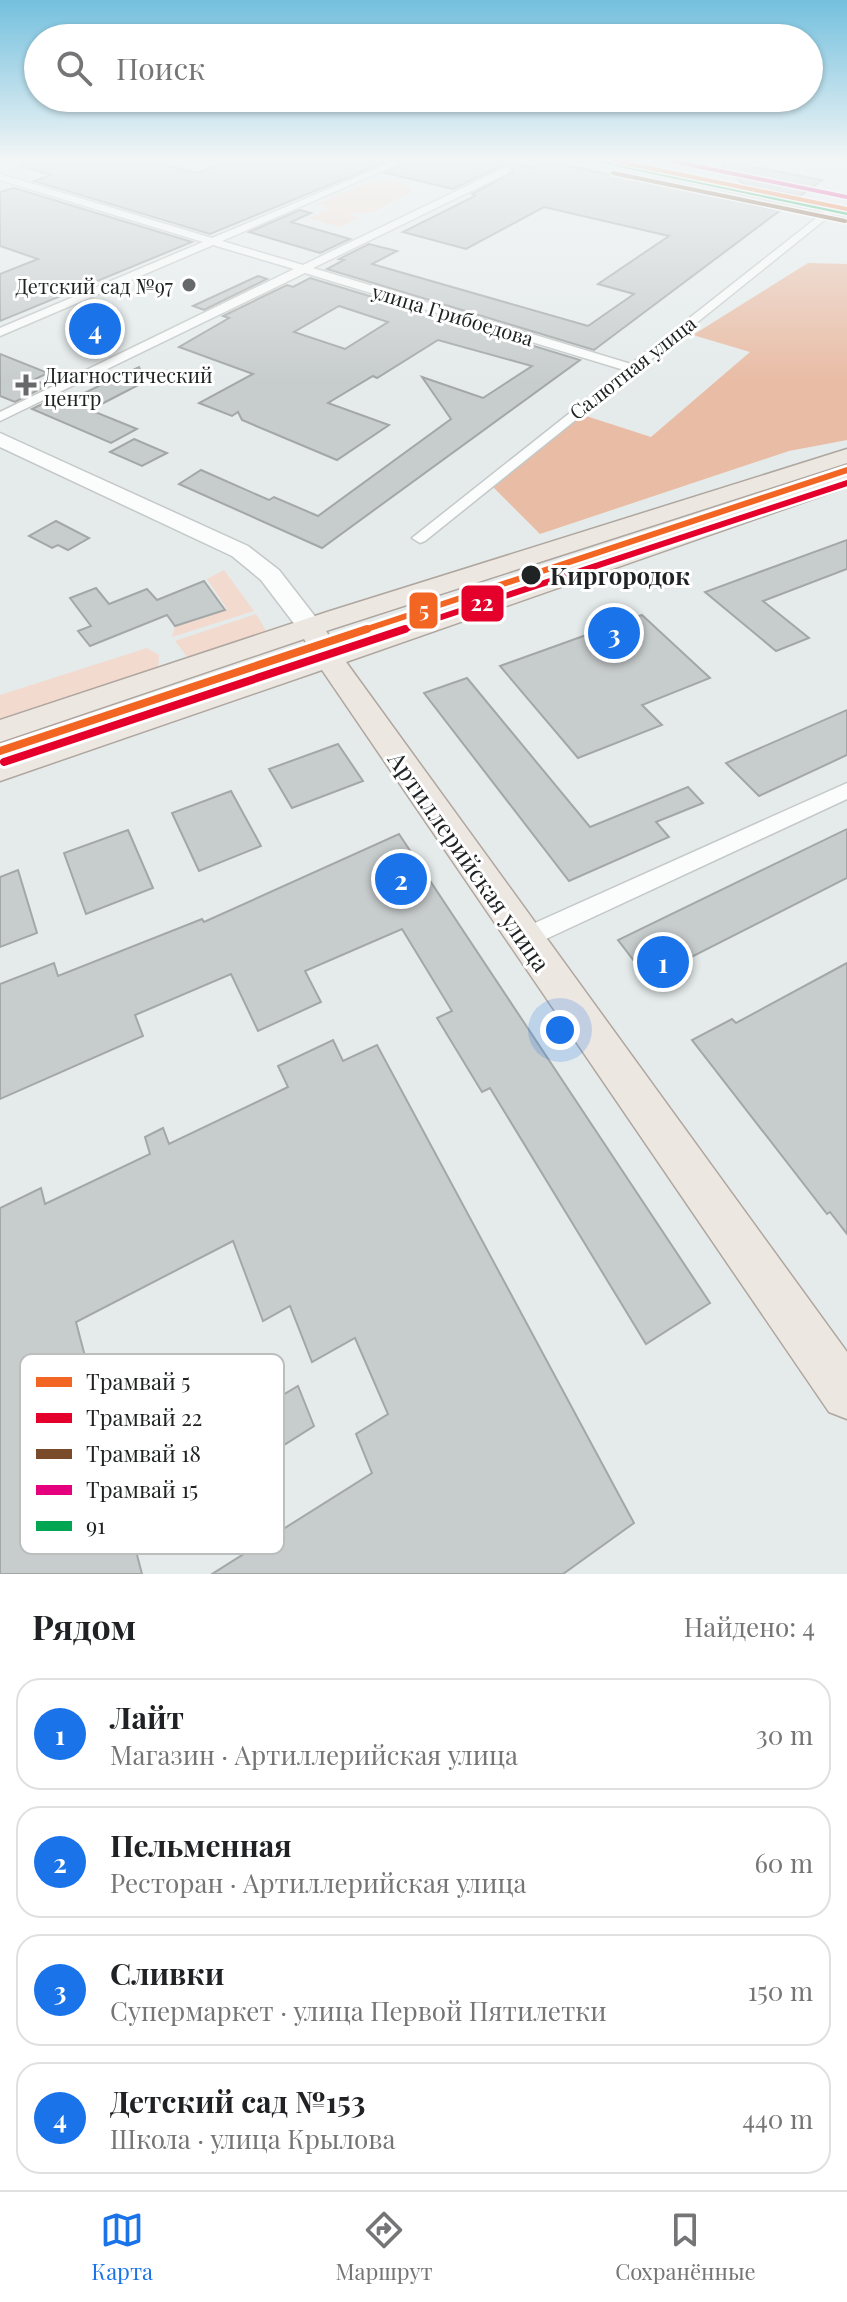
<!DOCTYPE html>
<html lang="ru">
<meta charset="utf-8">
<style>
body{margin:0;font-family:"Playfair Display",serif;background:#f2f2f2;color:#202124}
.you{position:absolute;left:560px;top:1030px;width:28px;height:28px;margin:-20px;border:6px solid #fff;border-radius:50%;background:#1a73e8;box-shadow:0 0 0 12px #1a73e833}
.badge{display:grid;place-items:center;width:52px;height:52px;border-radius:50%;background:#1a73e8;color:#fff;font-size:26px;font-weight:700}
.pin{position:absolute;translate:-50% -50%;border:4px solid #fff;box-shadow:0 2px 8px #0006}
.list{margin:0;padding:0;list-style:none}
h2{display:flex;justify-content:space-between;align-items:center;height:104px;margin:0;padding:0 32px;font-size:34px}
h2 small{font-size:26px;font-weight:400;color:#757577}
.list li{display:grid;grid-template-columns:52px 1fr auto;gap:24px;align-items:center;box-sizing:border-box;height:112px;margin:0 16px 16px;padding:0 16px;border:2px solid #e0e0e0;border-radius:24px}
.list b{display:block;font-size:30px;white-space:nowrap}
.list p{margin:0;font-size:26px;white-space:nowrap;color:#757577}
.list em{font-size:26px;font-style:normal;color:#757577}
.icon{flex:none;width:44px;height:44px;fill:none;stroke:currentColor;stroke-width:2;stroke-linecap:round;stroke-linejoin:round}
.map{position:relative;flex:none;width:847px;height:1574px;overflow:hidden}
.search{position:absolute;background:#fff;box-shadow:0 2px 6px #0004;left:24px;right:24px;top:24px;height:88px;display:flex;align-items:center;gap:20px;box-sizing:border-box;padding:0 28px;border-radius:44px;color:#757577;font-size:30px}
.sheet{height:616px;background:#fff}
nav{display:flex;justify-content:space-around;align-items:center;box-sizing:border-box;height:112px;border-top:2px solid #e0e0e0;background:#fff;font-size:22px;color:#757577}
nav a{display:grid;justify-items:center;gap:4px}
nav .on{color:#1a73e8}
.map>svg:first-child{display:block}
.green{fill:#f2dace}
.forest{fill:#e9bca5}
.building{fill:#c7cccc;stroke:#a3a8a7;stroke-width:2;fill-rule:evenodd}
.lines{fill:none;stroke-linecap:round;stroke-linejoin:round}
.street-casing{stroke:#c4c9c8;stroke-width:3}
.secondary-casing{stroke:#c4c9c8;stroke-width:3}
.primary-casing{stroke:#afa69f;stroke-width:3}
.street{fill:#fbfcfc;fill-rule:evenodd}
.secondary{fill:#fbfcfc;fill-rule:evenodd}
.primary{fill:#ede7e2;fill-rule:evenodd}
.bus-1-casing{stroke:#fff;stroke-width:7}
.bus-1{stroke:#00a651;stroke-width:4}
.tram-1-far2-casing{stroke:#fff;stroke-width:7}
.tram-1-far1-casing{stroke:#fff;stroke-width:11}
.tram-1-casing{stroke:#fff;stroke-width:14}
.tram-2-far1-casing{stroke:#fff;stroke-width:11}
.tram-2-casing{stroke:#fff;stroke-width:14}
.tram-3-casing{stroke:#fff;stroke-width:7}
.tram-4-casing{stroke:#fff;stroke-width:7}
.tram-1-far2{stroke:#f26522;stroke-width:4}
.tram-1-far1{stroke:#f26522;stroke-width:6}
.tram-1{stroke:#f26522;stroke-width:8}
.tram-2-far1{stroke:#e4002b;stroke-width:6}
.tram-2{stroke:#e4002b;stroke-width:8}
.tram-3{stroke:#7a4b2a;stroke-width:4}
.tram-4{stroke:#e5007d;stroke-width:4}
.poi-dot{fill:#656969;stroke:#fff;stroke-width:3}
.stop-dot{fill:#202323;stroke:#fff;stroke-width:3}
.labels{text-anchor:middle;dominant-baseline:central;stroke-width:6;stroke-linejoin:round;paint-order:stroke}
.far-poi-label{font-size:20px;fill:#202323;stroke:#fff;text-anchor:end}
.far-street-label{font-size:20px;fill:#202323;stroke:#fff}
.stop-label{font-size:24px;font-weight:bold;fill:#202323;stroke:#fff;text-anchor:start}
.street-label{font-size:24px;fill:#202323;stroke:#fff}
.key{fill:#fff;stroke:#bcbdbd;stroke-width:2}
.key-label{font-size:22px;fill:#202323}
.line-badge{stroke:#fff;stroke-width:3}
.badge-label{font-size:22px;text-anchor:middle;font-weight:bold;fill:#fff}
</style>
<div class="map">
<svg width="847" height="1574" viewBox="0 0 847 1574">
<rect width="100%" height="100%" fill="#e5ebeb"/>
<g class="green">
<polygon points="385,181 406,184 412,192 373,212 346,214 358,218 340,227 308,218 328,210 324,204 313,206 363,184"/>
<polygon points="224,570 254,611 172,637 175,626 227,609 207,579"/>
<polygon points="256,614 267,632 188,658 175,641"/>
<polygon points="147,648 159,655 158,669 0,723 0,695"/>
</g>
<polygon class="forest" points="808,263 847,264 847,440 789,451 540,534 492,486 583,415 651,437 750,352 693,335"/>
<g class="building">
<polygon points="21,161 150,161 197,173 230,161 388,161 210,234 34,181 52,175 21,166"/>
<polygon points="408,161 484,161 498,164 504,161 532,168 547,161 772,209 764,202 786,206 594,350 327,269 344,260 339,259 369,244 397,251 372,264 588,326 634,294 598,284 669,236 544,207 466,249 403,232 475,196 472,194 513,172 512,166 503,165 453,189 385,173"/>
<polygon points="718,161 724,161 822,180 800,196 745,185"/>
<polygon points="14,188 192,242 0,321 0,274 38,259 0,246 0,192"/>
<polygon points="300,210 311,213 291,222 350,239 320,253 249,232"/>
<polygon points="258,276 267,279 204,310 193,306"/>
<path d="M310 278 580 360 322 548 179 484 201 470 269 500 274 497 318 516 451 419 422 377 483 398 532 366 438 340 377 378 373 376 328 403 389 425 337 460 242 420 238 412 232 416 199 403 253 374 179 347 229 318 223 316 287 285 293 287ZM339 306 388 322 345 349 294 332Z"/>
<polygon points="0,354 48,373 33,380 48,385 15,402 0,396"/>
<polygon points="139,367 146,381 90,410 137,429 111,443 32,409 65,393 76,397"/>
<polygon points="134,439 167,453 142,466 110,452"/>
<polygon points="56,521 89,538 68,550 58,545 52,548 29,536"/>
<polygon points="847,540 847,569 763,601 809,638 776,651 705,592"/>
<polygon points="204,581 225,610 175,626 167,615 90,646 78,631 91,626 70,598 96,588 109,604 147,589 157,600"/>
<polygon points="642,615 710,678 642,705 662,725 578,758 500,666"/>
<polygon points="467,678 590,827 688,787 703,803 656,822 669,837 569,881 424,693"/>
<polygon points="847,710 847,755 759,796 726,763"/>
<polygon points="338,744 363,781 292,808 269,769"/>
<polygon points="231,791 261,846 199,871 172,813"/>
<polygon points="847,829 847,878 648,979 618,940"/>
<polygon points="128,830 153,888 86,914 64,853"/>
<polygon points="399,834 710,1303 646,1344 490,1088 482,1092 437,1018 452,1011 402,929 305,971 321,1002 258,1031 231,974 135,1015 143,1036 0,1099 0,984 54,963 58,976 202,919 204,922"/>
<polygon points="18,870 37,933 0,947 0,877"/>
<polygon points="847,963 847,1234 830,1212 827,1214 692,1040 732,1019 736,1023"/>
<polygon points="333,1040 343,1061 377,1045 634,1523 563,1574 212,1574 372,1473 356,1434 388,1414 355,1338 312,1362 290,1306 263,1321 233,1241 76,1322 142,1574 0,1574 0,1208 41,1188 45,1204 150,1154 145,1137 163,1128 169,1144 288,1087 278,1066"/>
<polygon points="298,1386 314,1426 254,1464 239,1421"/>
</g>
<g class="lines">
<defs>
<g id="street">
<polygon points="395,161 405,161 222,241 303,265 504,168 510,168 510,172 313,268 631,364 829,208 837,210 425,541 420,543 412,538 624,370 305,273 0,421 0,412 294,269 213,245 0,336 0,328 203,242 0,180 0,174 212,238"/>
<polygon points="847,783 847,799 533,945 525,948 517,945 514,938 517,931"/>
</g>
<g id="secondary">
<polygon points="594,161 616,161 847,209 847,217"/>
<polygon points="0,433 248,546 279,570 324,628 320,634 302,634 261,580 232,556 0,447"/>
</g>
<polygon id="primary" points="847,449 847,463 326,631 336,646 847,472 847,487 346,662 847,1352 847,1419 829,1412 322,670 0,781 0,757 312,653 304,639 0,742 0,720 327,612"/>
</defs>
<use href="#street" class="street-casing"/>
<use href="#secondary" class="secondary-casing"/>
<use href="#primary" class="primary-casing"/>
<use href="#street" class="street"/>
<use href="#secondary" class="secondary"/>
<use href="#primary" class="primary"/>
<defs>
<polyline id="bus-1" points="600,161 847,213"/>
</defs>
<use href="#bus-1" class="bus-1-casing"/>
<use href="#bus-1" class="bus-1"/>
<defs>
<polyline id="tram-1-far2" points="615,161 847,209"/>
<polyline id="tram-1-far1" points="361,631 847,470"/>
<polyline id="tram-1" points="0,751 367,629"/>
<polyline id="tram-2-far1" points="399,631 847,483"/>
<polyline id="tram-2" points="4,762 405,629"/>
<polyline id="tram-3" points="613,173 845,221"/>
<polyline id="tram-4" points="672,161 847,197"/>
</defs>
<use href="#tram-1-far2" class="tram-1-far2-casing"/>
<use href="#tram-1-far1" class="tram-1-far1-casing"/>
<use href="#tram-1" class="tram-1-casing"/>
<use href="#tram-2-far1" class="tram-2-far1-casing"/>
<use href="#tram-2" class="tram-2-casing"/>
<use href="#tram-3" class="tram-3-casing"/>
<use href="#tram-4" class="tram-4-casing"/>
<use href="#tram-1-far2" class="tram-1-far2"/>
<use href="#tram-1-far1" class="tram-1-far1"/>
<use href="#tram-1" class="tram-1"/>
<use href="#tram-2-far1" class="tram-2-far1"/>
<use href="#tram-2" class="tram-2"/>
<use href="#tram-3" class="tram-3"/>
<use href="#tram-4" class="tram-4"/>
</g>
<linearGradient id="sky" x2="0" y2="1"><stop stop-color="#74c0de"/><stop offset="0.42" stop-color="#f3f6f6"/><stop offset="1" stop-color="#f3f6f6" stop-opacity="0"/></linearGradient>
<rect width="847" height="381" fill="url(#sky)"/>
<g class="poi-dot">
<circle cx="189" cy="285" r="8"/>
<path d="M22 373h8v8h8v8h-8v8h-8v-8h-8v-8h8z"/>
</g>
<circle class="stop-dot" cx="531" cy="575" r="11"/>
<g class="labels">
<g class="far-poi-label">
<text x="173" y="285">Детский сад №97</text>
<text x="44" y="374" text-anchor="start">Диагностический<tspan x="44" dy="23">центр</tspan></text>
</g>
<g class="far-street-label">
<text transform="translate(453 314) rotate(17)">улица Грибоедова</text>
<text transform="translate(632 367) rotate(-38)">Салютная улица</text>
</g>
<g class="stop-label">
<text x="550" y="575">Киргородок</text>
</g>
<g class="street-label">
<text transform="translate(470 861) rotate(55)">Артиллерийская улица</text>
</g>
</g>
<rect x="20" y="1354" width="264" height="200" rx="12" class="key"/>
<rect x="36" y="1377" width="36" height="10" fill="#f26522"/>
<rect x="36" y="1413" width="36" height="10" fill="#e4002b"/>
<rect x="36" y="1449" width="36" height="10" fill="#7a4b2a"/>
<rect x="36" y="1485" width="36" height="10" fill="#e5007d"/>
<rect x="36" y="1521" width="36" height="10" fill="#00a651"/>
<g class="key-label">
<text x="86" y="1390">Трамвай 5</text>
<text x="86" y="1426">Трамвай 22</text>
<text x="86" y="1462">Трамвай 18</text>
<text x="86" y="1498">Трамвай 15</text>
<text x="86" y="1534">91</text>
</g>
<g class="line-badge">
<rect x="460" y="584" width="45" height="39" rx="8" fill="#e4002b"/>
<rect x="408" y="591" width="31" height="39" rx="8" fill="#f26522"/>
</g>
<g class="badge-label">
<text x="482" y="611">22</text>
<text x="424" y="618">5</text>
</g>
</svg>
<div class="you"></div>
<div class="pin badge" style="left:663px;top:962px">1</div>
<div class="pin badge" style="left:401px;top:879px">2</div>
<div class="pin badge" style="left:614px;top:633px">3</div>
<div class="pin badge" style="left:95px;top:329px">4</div>
<div class="search"><svg class="icon" aria-label="search" viewBox="0 0 24 24"><circle cx="10" cy="10" r="6"/><path d="M15 15l6 6"/></svg>Поиск</div>
</div>
<section class="sheet">
<h2>Рядом<small>Найдено: 4</small></h2>
<ul class="list">
<li><span class="badge">1</span><div><b>Лайт</b><p>Магазин · Артиллерийская улица</p></div><em>30 m</em></li>
<li><span class="badge">2</span><div><b>Пельменная</b><p>Ресторан · Артиллерийская улица</p></div><em>60 m</em></li>
<li><span class="badge">3</span><div><b>Сливки</b><p>Супермаркет · улица Первой Пятилетки</p></div><em>150 m</em></li>
<li><span class="badge">4</span><div><b>Детский сад №153</b><p>Школа · улица Крылова</p></div><em>440 m</em></li>
</ul>
</section>
<nav>
<a class="on"><svg class="icon" aria-label="map" viewBox="0 0 24 24"><path d="M3 6l6-2 6 2 6-2v14l-6 2-6-2-6 2zM9 4v14M15 6v14"/></svg>Карта</a>
<a><svg class="icon" aria-label="directions" viewBox="0 0 24 24"><path d="M12 3l9 9-9 9-9-9zM9 14v-3h6M13 9l2 2-2 2"/></svg>Маршрут</a>
<a><svg class="icon" aria-label="saved" viewBox="0 0 24 24"><path d="M7 4h10v16l-5-4-5 4z"/></svg>Сохранённые</a>
</nav>
